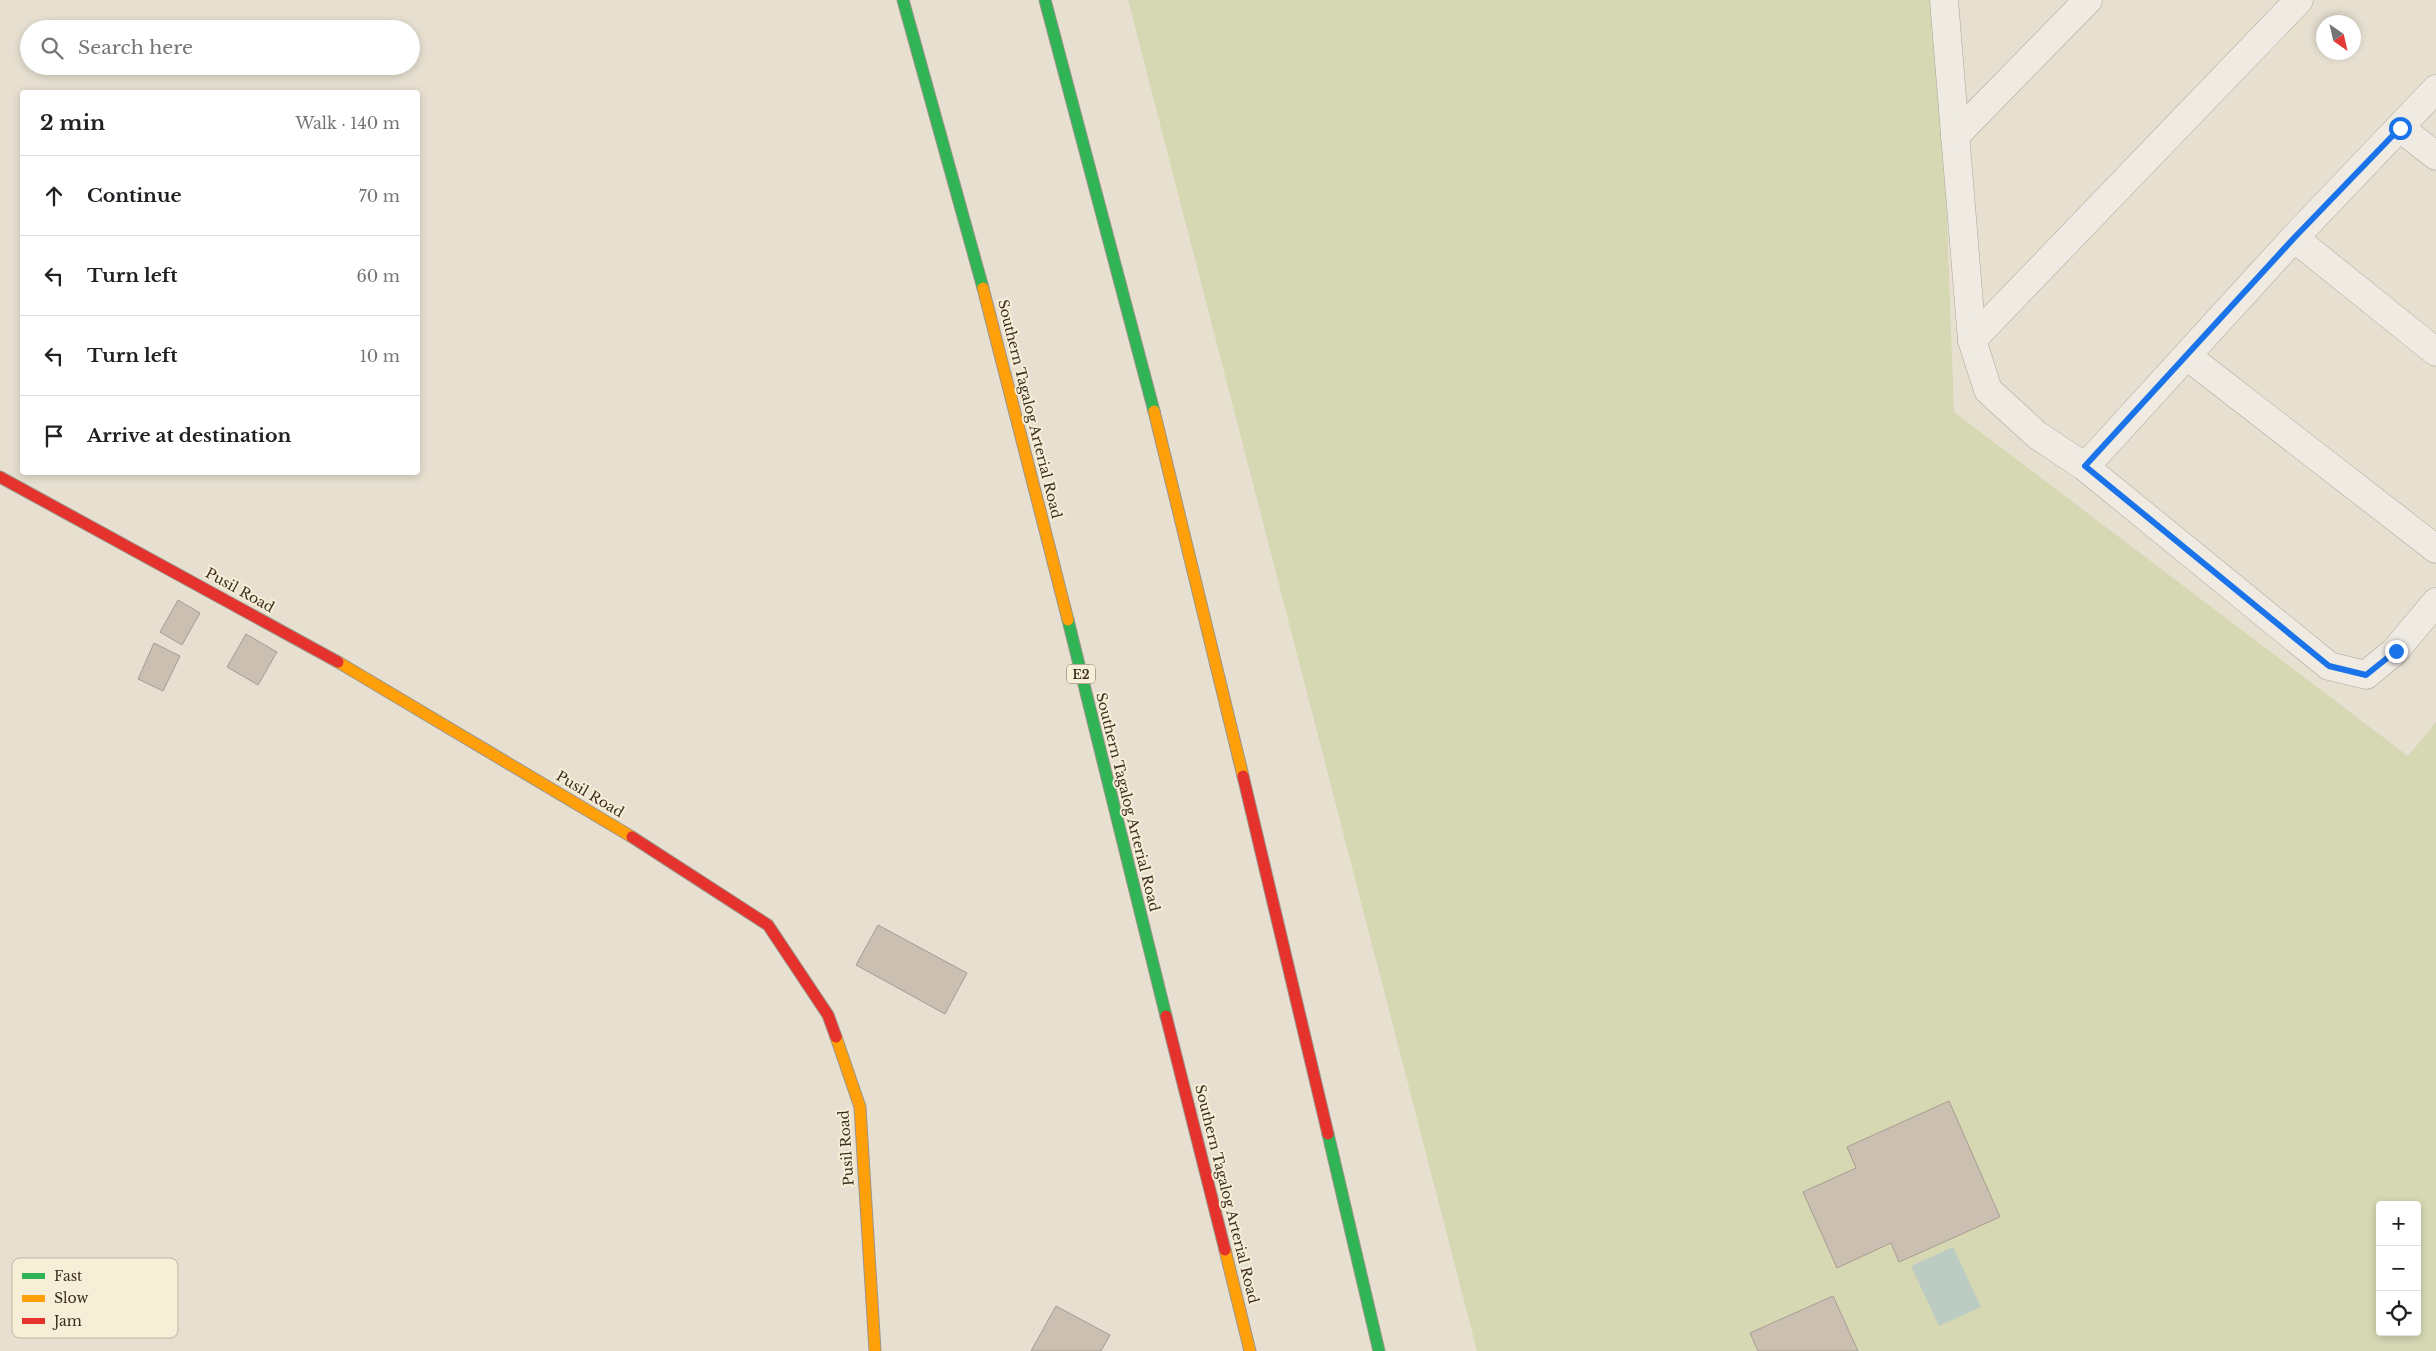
<!DOCTYPE html>
<meta charset="utf-8">
<style>
body{margin:0;font-family:"Libre Baskerville",serif;background:#f2f2f2;color:#202124}
.controls{position:absolute;right:15px;bottom:15px;display:grid;overflow:hidden;border-radius:5px;box-shadow:0 2px 8px #0003}
.controls button{width:45px;height:45px;display:grid;place-items:center;padding:0;border:0;border-bottom:1px solid #e0e0e0;background:#fff;color:#202124;font:25px sans-serif}
.compass{position:absolute;left:2316px;top:15px;width:45px;height:45px;border-radius:50%;background:#fff;box-shadow:0 2px 8px #0003;rotate:146deg}
.stop{position:absolute;width:15px;height:15px;margin:-11px;border:4px solid #1a73e8;border-radius:50%;background:#fff}
.stop.end{background:#1a73e8;border-color:#fff;box-shadow:0 1px 5px #0008}
.list{margin:0;padding:0;list-style:none}
h2{display:flex;justify-content:space-between;align-items:center;height:65px;margin:0;padding:0 20px;font-size:21px}
h2 small{font-size:16px;font-weight:400;color:#757577}
.list li{display:grid;grid-template-columns:32px 1fr auto;gap:15px;align-items:center;box-sizing:border-box;height:80px;padding:0 20px;border-top:1px solid #e0e0e0}
.list b{display:block;font-size:19px;white-space:nowrap}
.list em{font-size:16px;font-style:normal;color:#757577}
.icon{flex:none;width:28px;height:28px;fill:none;stroke:currentColor;stroke-width:2;stroke-linecap:round;stroke-linejoin:round}
.map{position:relative;flex:none;width:2436px;height:1351px;overflow:hidden}
.search{position:absolute;background:#fff;box-shadow:0 2px 8px #0003;left:20px;top:20px;width:400px;height:55px;display:flex;align-items:center;gap:12px;box-sizing:border-box;padding:0 18px;border-radius:28px;color:#757577;font-size:19px}
.panel{position:absolute;background:#fff;box-shadow:0 2px 8px #0003;left:20px;top:90px;width:400px;height:385px;border-radius:5px}
.map>svg:first-child{display:block}
.green{fill:#d6d7b3;fill-rule:evenodd}
.water{fill:#bcccc2}
.building{fill:#cbbfb2;stroke:#a89c90}
.lines{fill:none;stroke-linecap:round;stroke-linejoin:round}
.street-casing{stroke:#ada599;stroke-width:29}
.fast-casing{stroke:#9c958a;stroke-width:13}
.slow-casing{stroke:#9c958a;stroke-width:13}
.jam-casing{stroke:#9c958a;stroke-width:13}
.street{stroke:#efebe3;stroke-width:28}
.fast{stroke:#30b455;stroke-width:11}
.slow{stroke:#ff9f0a;stroke-width:11}
.jam{stroke:#e5322d;stroke-width:11}
.route{stroke:#1a73e8;stroke-width:6}
.labels{text-anchor:middle;dominant-baseline:central;stroke-width:4;stroke-linejoin:round;paint-order:stroke}
.shield{fill:#f7eed8;stroke:#756857;stroke-width:1}
.shield-label{font-size:12px;font-weight:bold;fill:#3d2e20}
.street-label{font-size:14px;fill:#3d2e20;stroke:#f7eed8}
.key{fill:#f7eed8;stroke:#bfb4a1;stroke-width:1}
.key-label{font-size:14px;fill:#3d2e20}
</style>
<div class="map">
<svg width="2436" height="1351" viewBox="0 0 2436 1351">
<rect width="100%" height="100%" fill="#e7e0d1"/>
<path class="green" d="M1128 0H1939L1954 412 2408 756 2436 722V1351H1477ZM2380 1205H2417V1332H2380Z"/>
<polygon class="water" points="1953,1247 1981,1307 1939,1326 1911,1266"/>
<g class="building">
<polygon points="178,600 200,613 182,645 160,632"/>
<polygon points="246,634 277,652 258,685 227,667"/>
<polygon points="154,643 180,656 163,691 138,679"/>
<polygon points="878,925 967,973 945,1014 856,965"/>
<polygon points="1949,1101 2000,1217 1899,1262 1891,1243 1837,1268 1803,1192 1856,1168 1847,1147"/>
<polygon points="1833,1296 1858,1351 1758,1351 1750,1333"/>
<polygon points="1056,1306 1110,1335 1101,1351 1031,1351"/>
</g>
<g class="lines">
<defs>
<g id="street">
<polyline points="1944,0 1972,340 1988,390 2037,435 2085,467 2329,666 2366,675 2395,651 2436,602"/>
<polyline points="2400,128 2436,156"/>
<polyline points="1955,136 2088,0"/>
<polyline points="2294,238 2436,352"/>
<polyline points="1972,340 2299,0"/>
<polyline points="2187,356 2436,549"/>
<polyline points="2085,467 2294,238 2436,89"/>
</g>
<g id="fast">
<polyline points="903,0 983,288"/>
<polyline points="1045,0 1154,411"/>
<polyline points="1068,620 1166,1016"/>
<polyline points="1328,1134 1379,1351"/>
</g>
<g id="slow">
<polyline points="983,288 1068,620"/>
<polyline points="1154,411 1243,776"/>
<polyline points="338,662 632,837"/>
<polyline points="836,1037 860,1107 875,1351"/>
<polyline points="1225,1250 1250,1351"/>
</g>
<g id="jam">
<polyline points="0,477 338,662"/>
<polyline points="1243,776 1328,1134"/>
<polyline points="632,837 768,925 828,1015 836,1037"/>
<polyline points="1166,1016 1225,1250"/>
</g>
</defs>
<use href="#street" class="street-casing"/>
<use href="#fast" class="fast-casing"/>
<use href="#slow" class="slow-casing"/>
<use href="#jam" class="jam-casing"/>
<use href="#street" class="street"/>
<use href="#fast" class="fast"/>
<use href="#slow" class="slow"/>
<use href="#jam" class="jam"/>
</g>
<g class="lines">
<polyline class="route" points="2396,651 2366,675 2329,666 2085,466 2294,238 2400,128"/>
</g>
<g class="labels">
<rect class="shield" x="1067" y="664.5" width="28" height="19" rx="4"/>
<g class="shield-label">
<text x="1081" y="674">E2</text>
</g>
<g class="street-label">
<text transform="translate(1030 409) rotate(76)">Southern Tagalog Arterial Road</text>
<text transform="translate(240 590) rotate(29)">Pusil Road</text>
<text transform="translate(590 794) rotate(31)">Pusil Road</text>
<text transform="translate(1128 802) rotate(76)">Southern Tagalog Arterial Road</text>
<text transform="translate(846 1148) rotate(-94)">Pusil Road</text>
<text transform="translate(1227 1194) rotate(76)">Southern Tagalog Arterial Road</text>
</g>
</g>
<rect x="12" y="1258" width="166" height="80" rx="8" class="key"/>
<rect x="22" y="1273" width="23" height="6" fill="#30b455"/>
<rect x="22" y="1295" width="23" height="7" fill="#ff9f0a"/>
<rect x="22" y="1318" width="23" height="6" fill="#e5322d"/>
<g class="key-label">
<text x="54" y="1281">Fast</text>
<text x="54" y="1303">Slow</text>
<text x="54" y="1326">Jam</text>
</g>
</svg>
<div class="controls">
<button>+</button>
<button>−</button>
<button><svg class="icon" aria-label="locate" viewBox="0 0 24 24"><circle cx="12" cy="12" r="6"/><path d="M12 2v4M12 18v4M2 12h4M18 12h4"/></svg></button>
</div>
<svg class="compass" viewBox="-18 -18 36 36"><path d="M0-13l5 13h-10z" fill="#e53935"/><path d="M0 13l5-13h-10z" fill="#757577"/></svg>
<div class="stop" style="left:2400px;top:128px"></div>
<div class="stop end" style="left:2396px;top:651px"></div>
<div class="search"><svg class="icon" aria-label="search" viewBox="0 0 24 24"><circle cx="10" cy="10" r="6"/><path d="M15 15l6 6"/></svg>Search here</div>
<section class="panel">
<h2>2 min<small>Walk · 140 m</small></h2>
<ul class="list">
<li><svg class="icon" aria-label="ahead" viewBox="0 0 24 24"><path d="M12 20V5M6 11l6-6 6 6"/></svg><div><b>Continue</b></div><em>70 m</em></li>
<li><svg class="icon" aria-label="left" viewBox="0 0 24 24"><path d="M17 20v-9H6M10 6l-5 5 5 5"/></svg><div><b>Turn left</b></div><em>60 m</em></li>
<li><svg class="icon" aria-label="left" viewBox="0 0 24 24"><path d="M17 20v-9H6M10 6l-5 5 5 5"/></svg><div><b>Turn left</b></div><em>10 m</em></li>
<li><svg class="icon" aria-label="arrive" viewBox="0 0 24 24"><path d="M6 21V4h12l-3 4 3 4H6"/></svg><div><b>Arrive at destination</b></div></li>
</ul>
</section>
</div>
